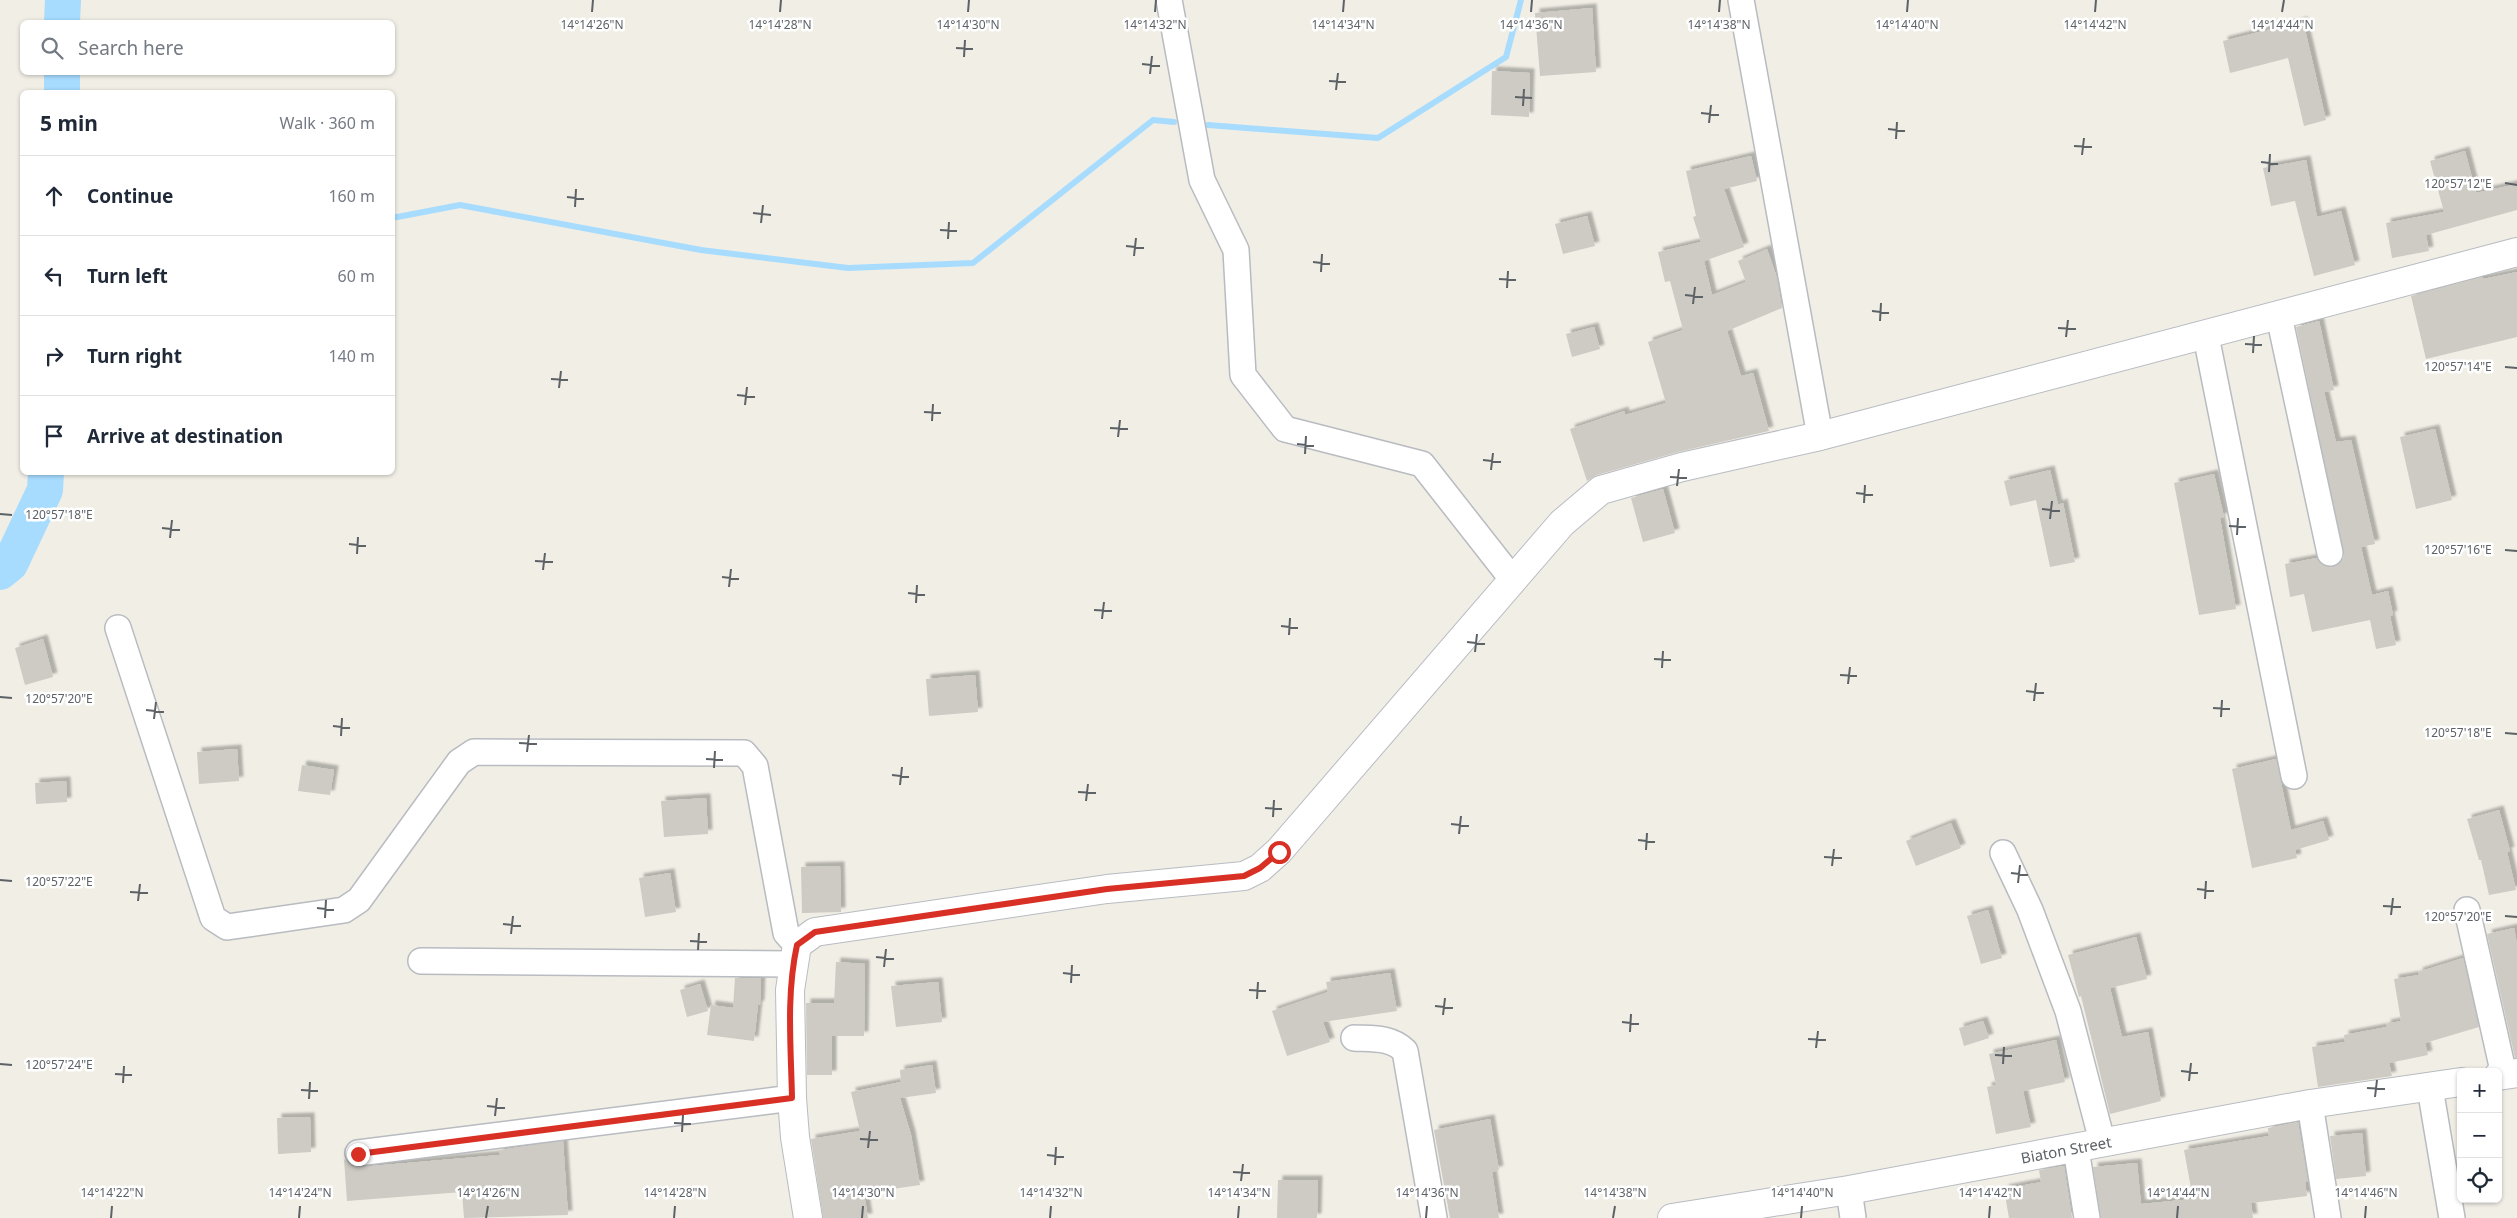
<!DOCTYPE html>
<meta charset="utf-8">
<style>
body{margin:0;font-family:"Noto Sans",sans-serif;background:#f6f6f7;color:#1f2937}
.controls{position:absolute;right:15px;bottom:15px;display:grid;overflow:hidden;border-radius:8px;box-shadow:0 1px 4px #0004}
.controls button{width:45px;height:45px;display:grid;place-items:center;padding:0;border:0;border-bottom:1px solid #e0e1e3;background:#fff;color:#1f2937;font:25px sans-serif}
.stop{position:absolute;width:15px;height:15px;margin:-11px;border:4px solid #d93025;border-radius:50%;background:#fff}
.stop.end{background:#d93025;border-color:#fff;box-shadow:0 1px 5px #0008}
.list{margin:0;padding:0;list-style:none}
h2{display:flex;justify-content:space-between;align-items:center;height:65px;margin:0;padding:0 20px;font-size:21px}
h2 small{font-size:16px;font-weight:400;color:#747a83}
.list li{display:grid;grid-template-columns:32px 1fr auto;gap:15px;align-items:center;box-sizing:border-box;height:80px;padding:0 20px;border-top:1px solid #e0e1e3}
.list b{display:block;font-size:19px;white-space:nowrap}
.list em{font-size:16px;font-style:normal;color:#747a83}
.icon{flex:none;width:28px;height:28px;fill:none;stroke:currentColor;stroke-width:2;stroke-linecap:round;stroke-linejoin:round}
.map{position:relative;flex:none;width:2517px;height:1218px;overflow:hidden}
.search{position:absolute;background:#fff;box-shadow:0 1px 4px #0004;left:20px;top:20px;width:375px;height:55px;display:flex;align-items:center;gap:12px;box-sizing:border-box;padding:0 18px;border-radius:8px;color:#747a83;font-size:19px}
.panel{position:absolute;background:#fff;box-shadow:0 1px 4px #0004;left:20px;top:90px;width:375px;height:385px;border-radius:8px}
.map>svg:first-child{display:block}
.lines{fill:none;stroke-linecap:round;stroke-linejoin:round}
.stream{stroke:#a7dcff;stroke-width:6}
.river{stroke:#a7dcff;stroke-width:36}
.building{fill:#cecac4;filter:url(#shadow)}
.street-casing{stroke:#b8bbc0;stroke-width:28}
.secondary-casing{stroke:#b8bcc2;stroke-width:30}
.street{stroke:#fff;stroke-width:25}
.secondary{stroke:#fff;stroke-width:28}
.route{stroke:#d93025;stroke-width:6}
.ticks{fill:none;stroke:#5d6267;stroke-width:2}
.labels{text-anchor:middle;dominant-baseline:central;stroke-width:5;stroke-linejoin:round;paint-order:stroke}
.street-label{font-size:15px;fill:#5d6267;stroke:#fff}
.ticks-label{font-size:12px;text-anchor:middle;fill:#5d6267;stroke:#fff;stroke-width:5;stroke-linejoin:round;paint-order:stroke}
</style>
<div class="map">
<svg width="2517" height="1218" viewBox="0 0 2517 1218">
<defs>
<filter id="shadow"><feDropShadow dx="4.5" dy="-4.5" stdDeviation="1" flood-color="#0004"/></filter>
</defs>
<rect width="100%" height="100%" fill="#f0eee5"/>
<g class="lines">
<g class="stream">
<polyline points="1208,125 1378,138 1506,57 1521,0"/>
<polyline points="392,218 460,205 701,250 848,268 973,263 1153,120 1174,122"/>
</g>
<g class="river">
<polyline points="62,22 63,0"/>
<polyline points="62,92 62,72"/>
<polyline points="0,572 10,564 45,490 46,472"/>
</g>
</g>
<g class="building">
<polygon points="1592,8 1596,72 1540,76 1535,13"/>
<polygon points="2303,21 2326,120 2304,126 2288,58 2230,73 2223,41"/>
<polygon points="1492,71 1530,73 1529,117 1491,115"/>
<polygon points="2465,151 2476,193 2517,184 2517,210 2426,235 2429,251 2392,258 2386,223 2444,212 2430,161"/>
<polygon points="1751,156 1757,181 1724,189 1744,247 1704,261 1712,295 1746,282 1738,261 1767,249 1777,278 1782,308 1727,331 1741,376 1753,373 1769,431 1678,452 1597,475 1587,481 1570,429 1624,411 1625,415 1666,403 1648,342 1683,330 1670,281 1665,282 1658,252 1701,242 1693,217 1696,216 1686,171"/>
<polygon points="2306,160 2317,217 2341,211 2355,265 2314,276 2295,201 2271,206 2263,168"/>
<polygon points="1587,216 1595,246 1563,254 1555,224"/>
<polygon points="2517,272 2517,337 2426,359 2411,296 2482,277 2483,279"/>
<polygon points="2319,321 2334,390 2324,392 2336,442 2351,440 2375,544 2361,547 2372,595 2388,591 2393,615 2390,616 2396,645 2376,649 2370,620 2312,632 2304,594 2290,597 2285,564 2317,558 2325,566 2333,567 2340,563 2344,557 2296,327"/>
<polygon points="1594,327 1600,349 1572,357 1566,334"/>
<polygon points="2435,429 2452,500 2416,509 2400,437"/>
<polygon points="2050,470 2058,505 2063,503 2075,562 2050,567 2036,500 2010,506 2004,481"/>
<polygon points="2214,474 2224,517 2220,518 2236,609 2199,615 2174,483"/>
<polygon points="1663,489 1675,533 1643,542 1631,498"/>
<polygon points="43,639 53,677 25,685 15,648"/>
<polygon points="975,675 978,712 929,716 926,679"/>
<polygon points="237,749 239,781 199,784 197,752"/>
<polygon points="2276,759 2291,830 2323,821 2329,840 2295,850 2297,858 2252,868 2232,769"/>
<polygon points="302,765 334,770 330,795 298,791"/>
<polygon points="66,781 67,802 36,804 35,783"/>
<polygon points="706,798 708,834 664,837 661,801"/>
<polygon points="2499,810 2510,851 2507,852 2516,890 2489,895 2481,860 2479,860 2467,819"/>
<polygon points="1951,823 1961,848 1916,866 1906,841"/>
<polygon points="840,866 841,912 802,913 801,867"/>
<polygon points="670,873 676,912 645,917 639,878"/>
<polygon points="1988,910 2002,958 1981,964 1967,916"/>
<polygon points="2514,928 2517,944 2517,1058 2515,1058 2487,934"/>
<polygon points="2136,937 2147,979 2110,988 2122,1037 2148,1032 2161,1101 2110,1114 2081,996 2079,997 2068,955"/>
<polygon points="2463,958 2479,1027 2425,1043 2428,1055 2389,1063 2392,1076 2318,1087 2312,1047 2345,1042 2344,1035 2387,1027 2386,1024 2401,1021 2394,979 2419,975 2418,972"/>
<polygon points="836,962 865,964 864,1036 832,1036 832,1075 807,1075 806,1003 834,1003"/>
<polygon points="1390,973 1397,1011 1323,1022 1330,1042 1287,1056 1272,1011 1328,992 1326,982"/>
<polygon points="735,978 761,978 760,1005 758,1005 754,1041 707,1035 711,1005 733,1008"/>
<polygon points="938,982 942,1022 896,1027 891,986"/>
<polygon points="700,984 708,1011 687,1017 680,990"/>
<polygon points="1983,1021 1989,1038 1964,1046 1959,1028"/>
<polygon points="2056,1040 2065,1082 2023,1091 2031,1127 1996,1134 1987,1087 1996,1085 1989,1054"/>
<polygon points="932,1065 936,1093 900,1098 911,1135 920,1185 864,1193 868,1218 823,1218 811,1139 860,1131 851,1092 901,1082 900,1070"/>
<polygon points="310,1117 311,1152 278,1154 277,1118"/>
<polygon points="1490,1119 1499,1170 1492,1172 1499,1218 1450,1218 1434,1130"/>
<polygon points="2298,1122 2308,1182 2305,1182 2307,1196 2251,1203 2253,1218 2101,1218 2093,1167 2137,1163 2141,1204 2193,1199 2184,1150 2269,1136 2268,1128"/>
<polygon points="2362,1133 2366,1176 2336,1179 2330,1136"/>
<polygon points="563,1141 568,1215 464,1218 462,1192 347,1201 344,1159 352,1166 360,1167 500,1155 499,1150"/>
<polygon points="2064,1166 2072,1218 2009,1218 2004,1189 2041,1182 2039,1170"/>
<polygon points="1278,1180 1318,1180 1317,1218 1277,1218"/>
</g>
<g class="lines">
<defs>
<g id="street">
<polyline points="1169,0 1202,180 1236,250 1243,375 1285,429 1422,464 1513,580"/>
<polyline points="1741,0 1820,436"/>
<polyline points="2279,316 2330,553"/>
<polyline points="2206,336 2294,776"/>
<polyline points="118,628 213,918 227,927 344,910 359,900 459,762 474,752 744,753 755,766 786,933 797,945"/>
<polyline points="2003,853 2030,910 2068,1011 2102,1141"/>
<polyline points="2467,910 2504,1075"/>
<polyline points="421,961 793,964"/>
<path d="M1354 1038C1373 1039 1391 1037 1405 1051L1434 1218"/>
<polyline points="2430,1088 2452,1218"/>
<polyline points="2310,1104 2328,1218"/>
<polyline points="2076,1149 2087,1218"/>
<polyline points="358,1153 792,1098"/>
<polyline points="1849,1190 1853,1218"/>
</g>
<g id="secondary">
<polyline points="2498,1076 2517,1073"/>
<polyline points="808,1218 795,1137 792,1098 790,990 797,945 815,932 1107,889 1244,876 1260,868 1279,851 1562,523 1601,490 1682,467 1820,436 2517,252"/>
<path id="s1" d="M1672 1218 1849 1190 2310 1104 2461 1082"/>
</g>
</defs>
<use href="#street" class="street-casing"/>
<use href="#secondary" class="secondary-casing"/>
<use href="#street" class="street"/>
<use href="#secondary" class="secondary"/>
</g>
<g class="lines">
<path class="route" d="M358 1154 792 1098C791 1047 786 995 797 945L815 932 1107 889 1244 876 1260 868 1279 852"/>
</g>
<path class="ticks" d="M592 12 593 0M780 12 781 0M968 12 969 0M1155 12 1156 0M1343 12 1344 0M1531 12 1532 0M1719 12 1720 0M1907 12 1908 0M2095 12 2096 0M2282 12 2284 0M956 48 973 49M964 57 965 40M1142 64 1160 66M1150 74 1152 56M1329 81 1346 82M1336 90 1338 73M1515 97 1532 98M1523 106 1524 89M1701 113 1719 115M1709 123 1711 105M1888 129 1905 131M1896 139 1897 122M2074 146 2092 147M2082 155 2084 138M2261 162 2278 164M2269 172 2270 154M2505 183 2517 185M567 197 584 199M575 207 576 189M753 213 771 215M761 223 763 205M940 230 957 231M948 239 949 222M1126 246 1144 248M1134 256 1136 238M1313 262 1330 264M1321 272 1322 254M1499 279 1516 280M1507 288 1508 271M1685 295 1703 297M1693 304 1695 287M1872 311 1889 313M1880 321 1881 303M2058 328 2076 329M2066 337 2068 320M2245 344 2262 345M2253 353 2254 336M2505 367 2517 368M551 379 568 380M559 388 561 371M737 395 755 397M745 405 747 387M924 412 941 413M932 421 933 404M1110 428 1128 429M1118 437 1120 420M1297 444 1314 446M1305 454 1306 436M1483 460 1501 462M1491 470 1493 453M1670 477 1687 478M1677 486 1679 469M1856 493 1873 495M1864 503 1865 485M2042 509 2060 511M0 514 12 515M2050 519 2052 501M2229 526 2246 527M162 528 180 530M2237 535 2238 518M170 538 172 520M349 544 366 546M2505 550 2517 551M357 554 358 537M535 561 553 562M543 570 545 553M722 577 739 579M729 587 731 569M908 593 925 595M916 603 917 585M1094 610 1112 611M1102 619 1104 602M1281 626 1298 628M1289 635 1290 618M1467 642 1485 644M1475 652 1477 634M1654 659 1671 660M1662 668 1663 651M1840 675 1857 676M1848 684 1850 667M2026 691 2044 693M0 697 12 698M2034 701 2036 683M2213 708 2230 709M146 710 164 712M2221 717 2222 700M154 719 156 702M333 726 350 728M2505 733 2517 734M341 736 342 718M519 743 537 744M527 752 529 735M706 759 723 760M714 768 715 751M892 775 909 777M900 785 902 767M1078 792 1096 793M1086 801 1088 784M1265 808 1282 809M1273 817 1274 800M1451 824 1469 826M1459 834 1461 816M1638 840 1655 842M1646 850 1647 833M1824 857 1842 858M1832 866 1834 849M2011 873 2028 875M0 880 12 881M2018 883 2020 865M2197 889 2214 891M130 892 148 893M2205 899 2206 881M138 901 140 884M2383 906 2401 907M317 908 334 910M2391 915 2393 898M2505 916 2517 917M325 918 326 900M503 924 521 926M511 934 513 916M690 941 707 942M698 950 699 933M876 957 894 959M884 967 886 949M1063 973 1080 975M1071 983 1072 965M1249 990 1266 991M1257 999 1258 982M1435 1006 1453 1008M1443 1015 1445 998M1622 1022 1639 1024M1630 1032 1631 1014M1808 1039 1826 1040M1816 1048 1818 1031M1995 1055 2012 1056M0 1064 12 1065M2003 1064 2004 1047M2181 1071 2198 1073M115 1074 132 1075M2189 1081 2191 1063M123 1083 124 1066M2367 1088 2385 1089M301 1090 318 1091M2375 1097 2377 1080M309 1099 310 1082M487 1106 505 1108M495 1116 497 1098M674 1123 691 1124M682 1132 683 1115M860 1139 878 1140M868 1148 870 1131M1047 1155 1064 1157M1055 1165 1056 1147M1233 1172 1250 1173M1241 1181 1243 1164M111 1218 112 1206M299 1218 300 1206M486 1218 488 1206M674 1218 675 1206M862 1218 863 1206M1050 1218 1051 1206M1238 1218 1239 1206M1426 1218 1427 1206M1613 1218 1615 1206M1801 1218 1802 1206M1989 1218 1990 1206M2177 1218 2178 1206M2365 1218 2366 1206"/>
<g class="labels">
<g class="street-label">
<text stroke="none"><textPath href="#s1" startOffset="400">Biaton Street</textPath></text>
</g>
</g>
<g class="ticks-label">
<text x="592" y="29">14°14'26"N</text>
<text x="780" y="29">14°14'28"N</text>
<text x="968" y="29">14°14'30"N</text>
<text x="1155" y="29">14°14'32"N</text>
<text x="1343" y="29">14°14'34"N</text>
<text x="1531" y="29">14°14'36"N</text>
<text x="1719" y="29">14°14'38"N</text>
<text x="1907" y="29">14°14'40"N</text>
<text x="2095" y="29">14°14'42"N</text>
<text x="2282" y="29">14°14'44"N</text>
<text x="2458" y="188">120°57'12"E</text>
<text x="2458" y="371">120°57'14"E</text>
<text x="59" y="519">120°57'18"E</text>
<text x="2458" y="554">120°57'16"E</text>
<text x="59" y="703">120°57'20"E</text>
<text x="2458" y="737">120°57'18"E</text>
<text x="59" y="886">120°57'22"E</text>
<text x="2458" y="921">120°57'20"E</text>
<text x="59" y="1069">120°57'24"E</text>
<text x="112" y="1197">14°14'22"N</text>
<text x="300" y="1197">14°14'24"N</text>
<text x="488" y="1197">14°14'26"N</text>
<text x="675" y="1197">14°14'28"N</text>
<text x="863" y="1197">14°14'30"N</text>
<text x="1051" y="1197">14°14'32"N</text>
<text x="1239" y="1197">14°14'34"N</text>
<text x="1427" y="1197">14°14'36"N</text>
<text x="1615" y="1197">14°14'38"N</text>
<text x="1802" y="1197">14°14'40"N</text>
<text x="1990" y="1197">14°14'42"N</text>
<text x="2178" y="1197">14°14'44"N</text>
<text x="2366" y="1197">14°14'46"N</text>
</g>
</svg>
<div class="controls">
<button>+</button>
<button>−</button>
<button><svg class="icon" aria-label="locate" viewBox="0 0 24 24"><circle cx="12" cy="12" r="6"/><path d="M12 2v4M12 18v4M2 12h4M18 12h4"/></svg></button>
</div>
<div class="stop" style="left:1279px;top:852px"></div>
<div class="stop end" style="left:358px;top:1154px"></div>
<div class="search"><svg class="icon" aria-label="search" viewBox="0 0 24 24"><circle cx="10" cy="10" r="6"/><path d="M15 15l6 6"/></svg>Search here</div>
<section class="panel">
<h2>5 min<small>Walk · 360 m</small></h2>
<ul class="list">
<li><svg class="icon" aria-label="ahead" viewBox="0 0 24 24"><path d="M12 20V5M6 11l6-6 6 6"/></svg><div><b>Continue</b></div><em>160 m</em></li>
<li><svg class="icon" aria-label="left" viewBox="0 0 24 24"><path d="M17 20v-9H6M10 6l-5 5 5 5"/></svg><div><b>Turn left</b></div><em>60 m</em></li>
<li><svg class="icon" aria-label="right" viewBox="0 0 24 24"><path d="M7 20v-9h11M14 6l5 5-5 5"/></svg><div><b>Turn right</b></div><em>140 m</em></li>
<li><svg class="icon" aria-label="arrive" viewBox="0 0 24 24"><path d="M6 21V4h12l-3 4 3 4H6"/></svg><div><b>Arrive at destination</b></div></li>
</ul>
</section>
</div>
